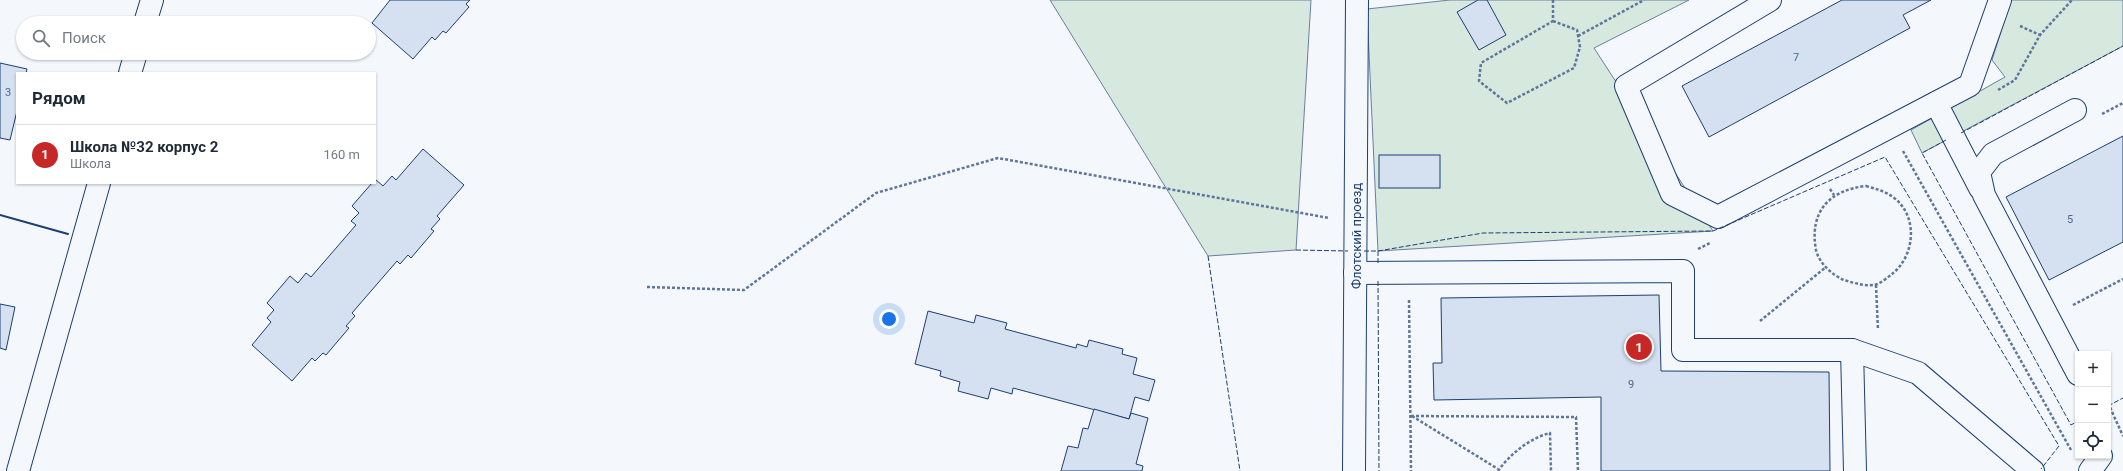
<!DOCTYPE html>
<html lang="ru">
<meta charset="utf-8">
<style>
body{margin:0;font-family:Roboto,sans-serif;background:#f6f6f7;color:#1f2937}
.controls{position:absolute;right:12px;bottom:12px;display:grid;overflow:hidden;border-radius:0px;box-shadow:0 1px 3px #0004}
.controls button{width:36px;height:36px;display:grid;place-items:center;padding:0;border:0;border-bottom:1px solid #e0e1e3;background:#fff;color:#1f2937;font:20px sans-serif}
.you{position:absolute;left:889px;top:319px;width:14px;height:14px;margin:-10px;border:3px solid #fff;border-radius:50%;background:#1a73e8;box-shadow:0 0 0 6px #1a73e833}
.badge{display:grid;place-items:center;width:26px;height:26px;border-radius:50%;background:#c62828;color:#fff;font-size:13px;font-weight:700}
.pin{position:absolute;translate:-50% -50%;border:2px solid #fff;box-shadow:0 1px 4px #0006}
.list{margin:0;padding:0;list-style:none}
h2{display:flex;justify-content:space-between;align-items:center;height:52px;margin:0;padding:0 16px;font-size:17px}
h2 small{font-size:13px;font-weight:400;color:#747a83}
.list li{display:grid;grid-template-columns:26px 1fr auto;gap:12px;align-items:center;box-sizing:border-box;height:60px;padding:0 16px;border-top:1px solid #e0e1e3}
.list b{display:block;font-size:15px;white-space:nowrap}
.list p{margin:0;font-size:13px;white-space:nowrap;color:#747a83}
.list em{font-size:13px;font-style:normal;color:#747a83}
.icon{flex:none;width:22px;height:22px;fill:none;stroke:currentColor;stroke-width:2;stroke-linecap:round;stroke-linejoin:round}
.map{position:relative;flex:none;width:2123px;height:471px;overflow:hidden}
.search{position:absolute;background:#fff;box-shadow:0 1px 3px #0004;left:16px;top:16px;width:360px;height:44px;display:flex;align-items:center;gap:10px;box-sizing:border-box;padding:0 14px;border-radius:22px;color:#747a83;font-size:15px}
.panel{position:absolute;background:#fff;box-shadow:0 1px 3px #0004;left:16px;top:72px;width:360px;height:112px;border-radius:0px}
.map>svg:first-child{display:block}
.green{fill:#d7e8df;stroke:#687fa3}
.building{fill:#d5e0f0;stroke:#1d3f73}
.lines{fill:none;stroke-linecap:round;stroke-linejoin:round}
.minor-casing{stroke:#1d3f73;stroke-width:24}
.path{stroke:#5e769c;stroke-width:2.5;stroke-dasharray:3 2;stroke-linecap:butt}
.minor{stroke:#f4f7fb;stroke-width:22}
.fence{stroke:#1d3f73;stroke-width:1;stroke-dasharray:5 2;stroke-linecap:butt}
.wall{stroke:#1d3f73;stroke-width:2}
.labels{text-anchor:middle;dominant-baseline:central;stroke-width:3;stroke-linejoin:round;paint-order:stroke}
.number-label{font-size:11px;fill:#4b6792}
.street-label{font-size:13px;fill:#1d3f73;stroke:#f4f7fb}
</style>
<div class="map">
<svg width="2123" height="471" viewBox="0 0 2123 471">
<rect width="100%" height="100%" fill="#f4f7fb"/>
<g class="green">
<polygon points="1050,0 1311,0 1296,250 1208,256"/>
<polygon points="1450,0 1689,0 1594,48 1713,231 1378,251 1367,9"/>
<polygon points="2011,0 2123,0 2123,46 1922,153 1911,130 2005,77 1992,60"/>
</g>
<g class="building">
<polygon points="390,0 470,0 466,4 469,7 446,33 443,31 435,40 432,37 413,59 372,23"/>
<polygon points="1478,0 1487,0 1506,35 1479,50 1457,12"/>
<polygon points="1842,0 1931,0 1903,15 1910,28 1709,137 1682,86"/>
<polygon points="0,63 27,69 26,73 17,73 17,111 10,140 0,138"/>
<polygon points="2123,136 2123,242 2049,280 2006,197"/>
<polygon points="423,149 464,185 437,216 440,219 431,229 434,231 411,258 408,255 400,264 397,261 352,313 355,316 346,326 349,328 326,355 323,353 315,361 312,358 292,381 252,345 271,322 267,318 274,310 267,303 290,276 298,283 306,273 311,277 356,225 351,221 359,213 352,206 372,183 375,183 375,179 383,186 392,176 396,180"/>
<rect x="1379" y="155" width="61" height="33"/>
<polygon points="1659,295 1661,371 1829,372 1830,471 1601,471 1601,397 1434,400 1433,363 1442,363 1441,298"/>
<polygon points="0,304 15,307 6,350 0,348"/>
<polygon points="928,311 974,323 976,315 1007,323 1005,329 1076,348 1077,344 1087,347 1089,340 1123,349 1122,354 1137,358 1133,374 1155,380 1149,401 1135,397 1129,419 1013,388 1012,394 991,388 988,399 958,391 960,382 940,376 941,371 915,364"/>
<polygon points="1094,409 1129,419 1131,413 1148,418 1136,464 1143,466 1142,471 1061,471 1068,446 1078,448 1083,428 1088,429"/>
</g>
<g class="lines">
<defs>
<g id="minor">
<polyline points="1770,0 1626,86 1672,194 1718,217 1970,85 2000,0"/>
<polyline points="145,23 152,0"/>
<polyline points="130,73 136,53"/>
<polyline points="1936,103 1980,188"/>
<polyline points="2075,110 1993,154 1979,172 1984,195 2078,374"/>
<polyline points="1355,273 1683,271 1683,350 1852,350"/>
<polyline points="18,471 99,183"/>
<polyline points="1354,471 1357,0"/>
<polyline points="1855,471 1852,350 1918,373 2033,471"/>
<polyline points="2090,471 2101,456"/>
</g>
</defs>
<use href="#minor" class="minor-casing"/>
<g class="path">
<polyline points="1553,0 1553,21"/>
<polygon points="1553,21 1577,30 1580,47 1574,68 1507,103 1479,81 1481,63"/>
<polyline points="2020,26 2040,35"/>
<polyline points="1578,36 1644,0"/>
<polyline points="1998,90 2015,80 2040,35 2072,0"/>
<polyline points="2102,114 2123,103"/>
<polyline points="1903,151 2071,450"/>
<path d="M1866 186C1876 189 1885 191 1893 197 1919 216 1915 256 1892 274 1887 278 1880 284 1874 285 1864 286 1854 283 1844 280 1832 275 1819 263 1816 250 1809 212 1829 190 1866 186Z"/>
<polyline points="1830,189 1834,195"/>
<polyline points="1698,249 1710,243"/>
<polyline points="1876,285 1878,330"/>
<polyline points="647,287 744,290 876,193 998,158 1329,218"/>
<polyline points="1409,300 1411,471"/>
<polyline points="2073,305 2123,279"/>
<polyline points="1760,321 1826,267"/>
<polyline points="2108,403 2123,436"/>
<polyline points="1411,416 1576,417 1578,471"/>
<polyline points="1412,416 1498,469"/>
<path d="M1498 471C1510 454 1530 438 1550 433L1551 471"/>
</g>
<use href="#minor" class="minor"/>
<g class="fence">
<polyline points="1961,133 2123,46"/>
<polyline points="1946,140 1922,153 2071,425 2078,421"/>
<polyline points="1296,250 1348,251"/>
<polyline points="1364,251 1378,251 1483,233 1713,231 1885,157 2059,446 2041,469"/>
<polyline points="1378,251 1378,265"/>
<polyline points="1208,256 1240,471"/>
<polyline points="1378,281 1379,471"/>
<polyline points="2108,406 2123,398"/>
</g>
<polyline class="wall" points="0,215 68,234"/>
</g>
<g class="labels">
<g class="number-label">
<text x="1796" y="57">7</text>
<text x="8" y="92">3</text>
<text x="2070" y="219">5</text>
<text x="1631" y="384">9</text>
</g>
<g class="street-label">
<text transform="translate(1356 236) rotate(-90)">Флотский проезд</text>
</g>
</g>
</svg>
<div class="controls">
<button>+</button>
<button>−</button>
<button><svg class="icon" aria-label="locate" viewBox="0 0 24 24"><circle cx="12" cy="12" r="6"/><path d="M12 2v4M12 18v4M2 12h4M18 12h4"/></svg></button>
</div>
<div class="you"></div>
<div class="pin badge" style="left:1639px;top:347px">1</div>
<div class="search"><svg class="icon" aria-label="search" viewBox="0 0 24 24"><circle cx="10" cy="10" r="6"/><path d="M15 15l6 6"/></svg>Поиск</div>
<section class="panel">
<h2>Рядом<small></small></h2>
<ul class="list">
<li><span class="badge">1</span><div><b>Школа №32 корпус 2</b><p>Школа</p></div><em>160 m</em></li>
</ul>
</section>
</div>
